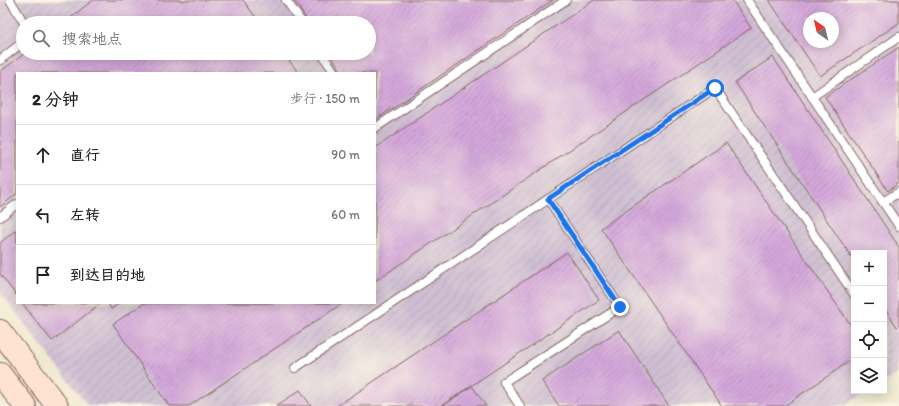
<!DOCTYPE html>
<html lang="zh">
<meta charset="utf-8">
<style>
body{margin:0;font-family:Itim,"LXGW WenKai TC",sans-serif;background:#f6f6f6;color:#222}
.controls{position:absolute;right:12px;bottom:12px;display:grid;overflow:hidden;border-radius:0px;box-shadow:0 2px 10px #0003}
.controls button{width:36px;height:36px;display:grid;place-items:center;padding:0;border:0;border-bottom:1px solid #e0e0e0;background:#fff;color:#222;font:20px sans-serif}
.compass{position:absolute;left:803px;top:12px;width:36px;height:36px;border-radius:50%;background:#fff;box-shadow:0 2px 10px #0003;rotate:325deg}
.stop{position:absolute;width:12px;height:12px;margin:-9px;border:3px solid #1a73e8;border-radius:50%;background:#fff}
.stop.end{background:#1a73e8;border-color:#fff;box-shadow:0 1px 4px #0008}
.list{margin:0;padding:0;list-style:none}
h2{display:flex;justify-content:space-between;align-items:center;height:52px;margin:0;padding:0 16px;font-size:17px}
h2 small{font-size:13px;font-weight:400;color:#767676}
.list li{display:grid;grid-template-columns:26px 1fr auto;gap:12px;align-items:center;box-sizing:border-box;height:60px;padding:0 16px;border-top:1px solid #e0e0e0}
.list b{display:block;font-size:15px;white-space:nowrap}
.list em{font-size:13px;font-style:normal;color:#767676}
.icon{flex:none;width:22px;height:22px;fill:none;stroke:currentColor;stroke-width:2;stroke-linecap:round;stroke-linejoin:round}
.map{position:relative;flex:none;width:899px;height:406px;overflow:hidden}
.search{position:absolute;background:#fff;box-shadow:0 2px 10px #0003;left:16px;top:16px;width:360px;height:44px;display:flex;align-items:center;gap:10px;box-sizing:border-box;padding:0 14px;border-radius:22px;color:#767676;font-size:15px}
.panel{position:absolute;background:#fff;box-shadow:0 2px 10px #0003;left:16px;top:72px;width:360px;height:232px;border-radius:0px}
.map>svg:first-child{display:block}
.industrial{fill:url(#industrial-furrows);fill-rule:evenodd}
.building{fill:url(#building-hatch);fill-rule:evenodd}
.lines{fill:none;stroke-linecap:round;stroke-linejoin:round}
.lane-casing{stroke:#846664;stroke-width:10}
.secondary-casing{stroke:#846664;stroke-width:24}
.lane{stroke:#fff;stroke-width:8}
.secondary{stroke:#fee3d2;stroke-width:22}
.route{stroke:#1a73e8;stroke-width:5}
</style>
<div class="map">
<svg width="899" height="406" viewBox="0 0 899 406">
<defs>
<pattern id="industrial-furrows" width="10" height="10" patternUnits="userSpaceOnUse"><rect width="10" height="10" fill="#cebed2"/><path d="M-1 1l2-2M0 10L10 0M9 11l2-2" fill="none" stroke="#b2a3b4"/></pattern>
<pattern id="building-hatch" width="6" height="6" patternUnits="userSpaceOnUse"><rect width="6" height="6" fill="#d4a8db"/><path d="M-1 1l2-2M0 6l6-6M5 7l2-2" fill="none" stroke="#ae88b2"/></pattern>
</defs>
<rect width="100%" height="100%" fill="#fcf5e5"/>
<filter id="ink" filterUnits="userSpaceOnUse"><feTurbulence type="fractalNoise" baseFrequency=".025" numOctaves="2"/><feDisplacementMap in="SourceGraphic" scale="8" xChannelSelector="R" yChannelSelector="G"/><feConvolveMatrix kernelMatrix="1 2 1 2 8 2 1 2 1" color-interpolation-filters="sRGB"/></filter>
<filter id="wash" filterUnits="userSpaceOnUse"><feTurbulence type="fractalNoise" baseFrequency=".012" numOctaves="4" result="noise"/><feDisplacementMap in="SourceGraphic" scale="16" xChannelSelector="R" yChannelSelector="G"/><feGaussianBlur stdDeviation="0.9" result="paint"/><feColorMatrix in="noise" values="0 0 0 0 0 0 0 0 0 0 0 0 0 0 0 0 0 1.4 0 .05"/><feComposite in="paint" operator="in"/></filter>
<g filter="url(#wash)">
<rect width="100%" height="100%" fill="#f0e9ce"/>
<path class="industrial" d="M0 0H899V373L884 382V253H854V391H868L843 406H88L0 292ZM809 18H833V42H809ZM23 23H369V53H23ZM17 73H375V303H17Z"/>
<g id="blocks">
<g class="building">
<polygon points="93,0 243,0 260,23 64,23"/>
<polygon points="294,0 553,0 375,120 375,73 343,73 329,53 369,53 369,23 309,23"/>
<polygon points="594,0 732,0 751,28 375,281 375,148"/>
<path d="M769 0H899V23L820 76ZM809 18H833V42H809Z"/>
<polygon points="899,47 899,183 888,191 825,97"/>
<polygon points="25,53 283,53 299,73 17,73 17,194 0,207 0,72"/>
<polygon points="773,57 899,247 899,325 897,327 884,307 884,253 854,253 854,261 735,82"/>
<polygon points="726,143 854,330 854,358 784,406 722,406 601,228"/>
<polygon points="17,229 17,296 0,274 0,243"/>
<polygon points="567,252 599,300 441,406 337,406"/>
<polygon points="22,303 101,303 52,341"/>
<polygon points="108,303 120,303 111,309"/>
<polygon points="144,303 343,303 189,406 169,406 113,324"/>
<polygon points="619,330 669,406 559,406 542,381"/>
<polygon points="472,386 486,406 443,406"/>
<polygon points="300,390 311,406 276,406"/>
</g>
</g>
</g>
<g filter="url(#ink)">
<use href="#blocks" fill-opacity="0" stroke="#846664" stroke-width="1"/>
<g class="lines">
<defs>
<g id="lane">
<polyline points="10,0 24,23"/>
<polyline points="286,0 302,23"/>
<polyline points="747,0 899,226"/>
<polyline points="321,53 335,73"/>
<polyline points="0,60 23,42"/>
<polyline points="812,97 899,37"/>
<polyline points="375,128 566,0"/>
<polyline points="883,202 899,192"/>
<polyline points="0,217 17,204"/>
<polyline points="295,368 715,88 854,294"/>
<polyline points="520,406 504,382 620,307 548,199"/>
</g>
<g id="secondary">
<polyline points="0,331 57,406"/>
<polyline points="0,374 25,406"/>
</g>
</defs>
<use href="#lane" class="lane-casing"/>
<use href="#secondary" class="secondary-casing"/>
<use href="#lane" class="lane"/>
<use href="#secondary" class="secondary"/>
</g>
</g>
<g class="lines" filter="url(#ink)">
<polyline class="route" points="620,307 548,199 715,88"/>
</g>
</svg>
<div class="controls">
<button>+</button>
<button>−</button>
<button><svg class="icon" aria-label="locate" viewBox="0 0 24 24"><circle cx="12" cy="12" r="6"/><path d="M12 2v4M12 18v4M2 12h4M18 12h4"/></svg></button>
<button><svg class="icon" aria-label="layers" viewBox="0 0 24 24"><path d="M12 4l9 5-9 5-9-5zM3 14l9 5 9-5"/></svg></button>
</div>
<svg class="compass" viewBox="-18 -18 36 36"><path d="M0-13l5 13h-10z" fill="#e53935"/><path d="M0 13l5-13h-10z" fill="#767676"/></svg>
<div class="stop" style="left:715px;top:88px"></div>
<div class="stop end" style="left:620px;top:307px"></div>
<div class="search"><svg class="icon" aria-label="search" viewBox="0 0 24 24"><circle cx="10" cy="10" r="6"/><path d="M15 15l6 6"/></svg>搜索地点</div>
<section class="panel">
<h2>2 分钟<small>步行 · 150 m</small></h2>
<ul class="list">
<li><svg class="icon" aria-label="ahead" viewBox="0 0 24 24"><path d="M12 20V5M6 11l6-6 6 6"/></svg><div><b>直行</b></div><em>90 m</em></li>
<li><svg class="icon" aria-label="left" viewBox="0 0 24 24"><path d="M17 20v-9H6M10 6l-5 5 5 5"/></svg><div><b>左转</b></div><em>60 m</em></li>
<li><svg class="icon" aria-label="arrive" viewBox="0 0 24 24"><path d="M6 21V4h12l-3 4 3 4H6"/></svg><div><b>到达目的地</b></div></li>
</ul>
</section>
</div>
